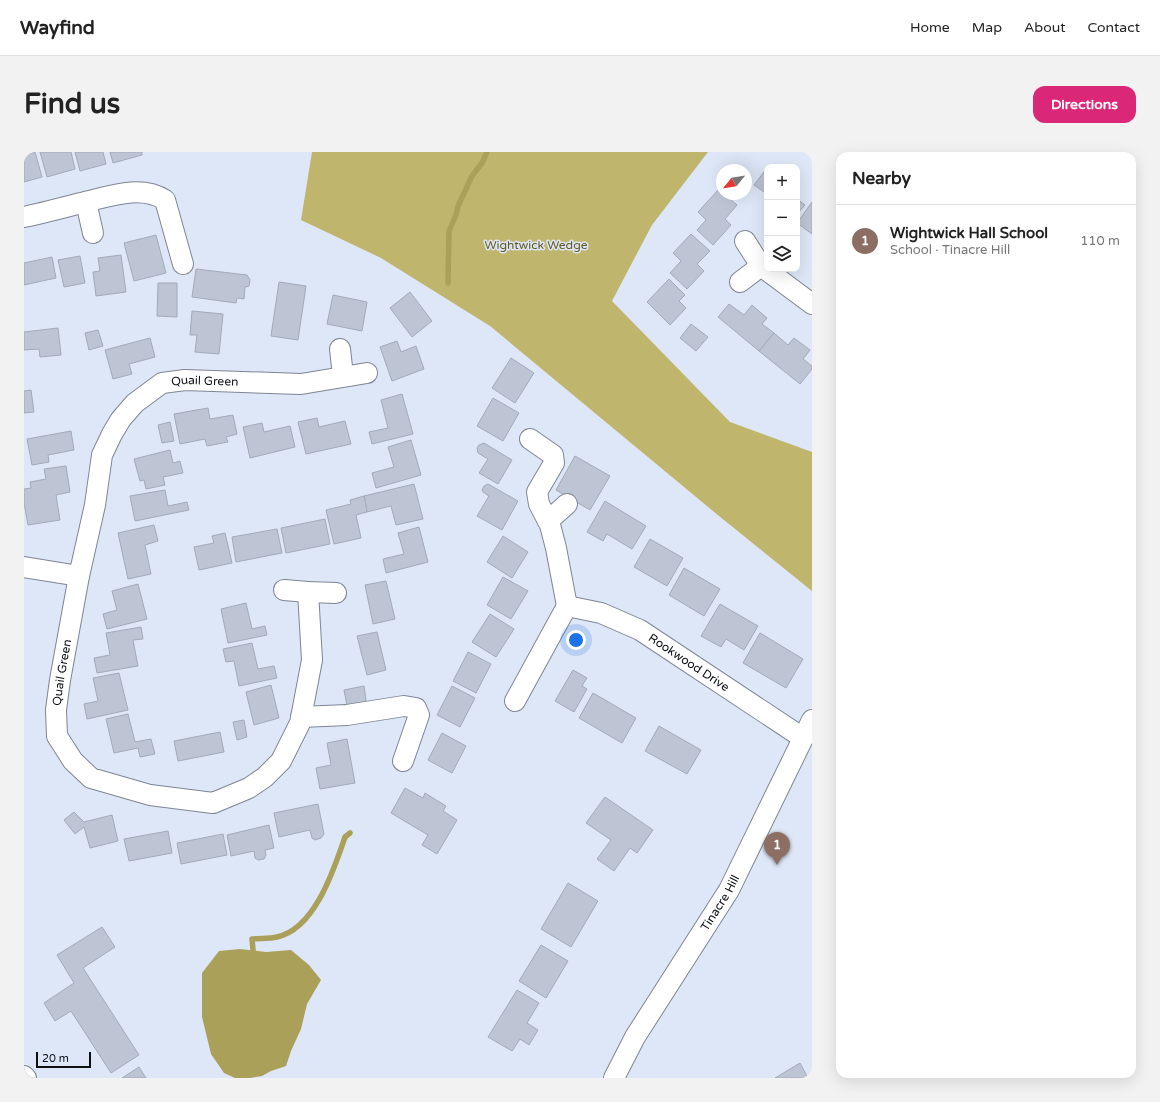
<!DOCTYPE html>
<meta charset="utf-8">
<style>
body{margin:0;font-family:"Varela Round",sans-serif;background:#f2f2f2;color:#222}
.controls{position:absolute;right:12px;top:12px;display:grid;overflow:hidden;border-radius:8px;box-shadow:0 4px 16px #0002}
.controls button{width:36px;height:36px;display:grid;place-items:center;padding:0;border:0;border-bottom:1px solid #e0e0e0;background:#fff;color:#222;font:20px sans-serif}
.compass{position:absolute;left:692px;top:12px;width:36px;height:36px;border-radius:50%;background:#fff;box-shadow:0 4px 16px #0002;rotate:240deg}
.scale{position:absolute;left:12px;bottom:10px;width:55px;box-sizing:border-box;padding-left:4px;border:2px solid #0d0f15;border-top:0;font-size:11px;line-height:14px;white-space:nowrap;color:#0d0f15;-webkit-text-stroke:3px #dee7f7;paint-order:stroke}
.you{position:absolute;left:552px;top:488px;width:14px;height:14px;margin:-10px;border:3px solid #fff;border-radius:50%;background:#1a73e8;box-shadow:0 0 0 6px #1a73e833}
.badge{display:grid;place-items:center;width:26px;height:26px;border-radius:50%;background:#db2777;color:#fff;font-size:13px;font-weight:700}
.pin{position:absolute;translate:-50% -33px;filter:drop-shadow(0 1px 2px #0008)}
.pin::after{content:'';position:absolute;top:21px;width:14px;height:12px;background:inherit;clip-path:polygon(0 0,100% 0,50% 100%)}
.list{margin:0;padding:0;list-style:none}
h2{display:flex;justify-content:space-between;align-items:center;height:52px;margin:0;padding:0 16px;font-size:17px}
h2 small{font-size:13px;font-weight:400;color:#767676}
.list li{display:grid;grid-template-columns:26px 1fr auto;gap:12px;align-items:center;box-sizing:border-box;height:72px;padding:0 16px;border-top:1px solid #e0e0e0}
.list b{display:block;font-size:15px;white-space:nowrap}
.list p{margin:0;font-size:13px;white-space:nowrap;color:#767676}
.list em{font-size:13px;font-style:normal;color:#767676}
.icon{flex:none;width:22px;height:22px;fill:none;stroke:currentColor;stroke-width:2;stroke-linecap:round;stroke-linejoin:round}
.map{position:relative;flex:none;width:788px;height:926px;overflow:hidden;border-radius:12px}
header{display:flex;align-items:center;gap:24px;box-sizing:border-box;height:56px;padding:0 20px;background:#fff;border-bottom:1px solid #e0e0e0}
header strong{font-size:19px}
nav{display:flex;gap:22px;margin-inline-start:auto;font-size:14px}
.intro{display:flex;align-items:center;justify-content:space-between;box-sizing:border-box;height:96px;padding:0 24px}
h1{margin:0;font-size:28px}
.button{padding:10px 18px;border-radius:12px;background:#db2777;color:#fff;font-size:14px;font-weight:700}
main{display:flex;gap:24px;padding:0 24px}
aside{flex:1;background:#fff;border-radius:12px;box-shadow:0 4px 16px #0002}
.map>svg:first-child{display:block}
.forest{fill:#c0b56d}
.water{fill:#aba059}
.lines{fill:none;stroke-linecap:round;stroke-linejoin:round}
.stream{stroke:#aba059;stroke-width:5.5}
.building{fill:#bdc5d5;stroke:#a2aab9}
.minor-casing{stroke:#7e8594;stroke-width:22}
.minor{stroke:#fff;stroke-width:20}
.labels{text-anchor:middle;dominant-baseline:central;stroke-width:3;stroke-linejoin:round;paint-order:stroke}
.park-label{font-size:12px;fill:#5f5721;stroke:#dee7f7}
.street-label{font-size:12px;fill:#0d0f15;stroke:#dee7f7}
</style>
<header>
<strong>Wayfind</strong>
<nav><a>Home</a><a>Map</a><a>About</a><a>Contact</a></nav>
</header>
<div class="intro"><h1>Find us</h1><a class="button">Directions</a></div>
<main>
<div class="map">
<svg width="788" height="926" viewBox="0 0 788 926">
<rect width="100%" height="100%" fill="#dee7f7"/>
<polygon class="forest" points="288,0 684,0 628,73 588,149 706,270 788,300 788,439 695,364 466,174 357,106 277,68"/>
<polygon class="water" points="216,797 242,800 267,798 285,813 297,828 283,852 277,877 267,899 262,914 247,919 238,924 226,926 211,926 200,921 187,902 178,865 178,821 195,799"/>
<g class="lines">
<g class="stream">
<polyline points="424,131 425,79 432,63 434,54 448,24 458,11 463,0"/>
<path d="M229 798 228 787C236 786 245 787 253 785 291 777 310 717 321 685L326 681"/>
</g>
</g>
<g class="building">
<polygon points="11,0 18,25 0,30 0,3"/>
<polygon points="16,0 47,0 51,17 23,25"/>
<polygon points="51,0 79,0 82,12 56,19"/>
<polygon points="86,0 118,0 118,3 89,11"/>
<polygon points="743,16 743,42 730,33"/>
<polygon points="695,37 698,40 698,42 700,42 713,53 701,67 707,73 689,93 673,78 682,68 674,60"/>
<polygon points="773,47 781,53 773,62"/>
<polygon points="788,50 788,82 773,71"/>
<polygon points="667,82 686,99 673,112 680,119 663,137 646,121 657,109 649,101"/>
<polygon points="132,83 142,121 110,129 100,91"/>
<polygon points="97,103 102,140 72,144 69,120 76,119 74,106"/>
<polygon points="56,104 61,131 40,135 34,108"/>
<polygon points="28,105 32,126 0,133 0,111"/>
<polygon points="172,117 223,123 226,128 225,134 221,135 220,147 213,146 212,151 168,145"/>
<polygon points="645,127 661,143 655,149 662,156 646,173 623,150"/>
<polygon points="255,130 282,134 274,188 247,184"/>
<polygon points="134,131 153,131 153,165 133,164"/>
<polygon points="386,140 408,169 388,185 366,156"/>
<polygon points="309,143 343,150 338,179 303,172"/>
<polygon points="705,152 720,163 728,153 743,166 738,172 750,181 735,199 694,165"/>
<polygon points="168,159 199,162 195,202 171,200 173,183 166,183"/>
<polygon points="667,172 684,185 672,199 656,186"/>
<polygon points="34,176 37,203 16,205 15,197 0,198 0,180"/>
<polygon points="74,178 79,194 65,198 61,181"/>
<polygon points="750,181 764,193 770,186 786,198 779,207 788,214 788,217 776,232 735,199"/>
<polygon points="126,186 131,205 105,212 108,222 89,227 81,198"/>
<polygon points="373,189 377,200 392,194 400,217 368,229 356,195"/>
<polygon points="487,206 510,221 491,251 468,236"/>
<polygon points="7,238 10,260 0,261 0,239"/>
<polygon points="378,242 389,282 348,292 345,280 364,276 357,248"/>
<polygon points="469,246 495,261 479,289 453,274"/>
<polygon points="184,256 186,267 209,263 213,282 202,285 204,290 183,294 181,287 156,292 150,262"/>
<polygon points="293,266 295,275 321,269 327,292 282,302 274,270"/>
<polygon points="146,270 150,289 138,291 134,273"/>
<polygon points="238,271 240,280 266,274 271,295 226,306 219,275"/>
<polygon points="47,279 50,298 24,303 25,310 8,313 3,287"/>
<polygon points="387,288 397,323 352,336 348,321 370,315 364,295"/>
<polygon points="460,291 488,308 474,332 455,321 464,307 454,301 453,296 455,293"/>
<polygon points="146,298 149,311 156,309 159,321 139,325 141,333 122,337 120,328 116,329 110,307"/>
<polygon points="551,304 586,324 566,358 532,338"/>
<polygon points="42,314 46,340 32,343 36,368 4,373 0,351 0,337 7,336 6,330 22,327 20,317"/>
<polygon points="390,332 399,367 372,373 367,354 343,360 340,344"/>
<polygon points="464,332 494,349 478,378 453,364 465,344 459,340 458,338 460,334"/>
<polygon points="141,338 144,354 163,350 165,358 111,369 106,344"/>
<polygon points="340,344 343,360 332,363 337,386 310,392 302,358 327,352 326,348"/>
<polygon points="581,349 622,374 608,397 583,382 579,389 563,380"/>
<polygon points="301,367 306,392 262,401 257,376"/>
<polygon points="130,373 134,389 121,393 127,422 104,427 94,381"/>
<polygon points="395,375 404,410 362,421 359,407 380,402 374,381"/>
<polygon points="253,377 258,401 212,410 208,385"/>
<polygon points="201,381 208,411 175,418 170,395 190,391 188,384"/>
<polygon points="479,384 504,400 488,426 463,410"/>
<polygon points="626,387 659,406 643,434 610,415"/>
<polygon points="660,416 696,437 680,464 645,443"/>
<polygon points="479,425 504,439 487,467 463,453"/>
<polygon points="362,429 371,467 349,472 341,433"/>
<polygon points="114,432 123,467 83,477 79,462 93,458 88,439"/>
<polygon points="222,451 228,477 241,474 243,483 204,491 197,457"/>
<polygon points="696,452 734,474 720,498 702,487 697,495 677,484"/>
<polygon points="466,462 490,477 472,505 448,490"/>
<polygon points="117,475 119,487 109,488 114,514 73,521 70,506 86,503 82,481"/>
<polygon points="353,480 362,518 343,523 333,484"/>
<polygon points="736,481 779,507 762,536 719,511"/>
<polygon points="228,491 234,517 250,514 253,526 215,534 210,509 202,510 199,497"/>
<polygon points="444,500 467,512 452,541 429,529"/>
<polygon points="549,518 563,526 558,534 563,537 550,560 531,549"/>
<polygon points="95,521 104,558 63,567 60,552 74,549 69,526"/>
<polygon points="247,533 255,566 230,573 222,540"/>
<polygon points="340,534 343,555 324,559 320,538"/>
<polygon points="428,534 451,546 436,575 413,563"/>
<polygon points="569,541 612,566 598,591 555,566"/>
<polygon points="104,562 111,590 127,587 131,602 116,605 114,596 90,601 82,567"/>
<polygon points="220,568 223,585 213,588 209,570"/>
<polygon points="635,574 677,598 663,622 621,599"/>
<polygon points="196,580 200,600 154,609 150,589"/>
<polygon points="418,581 442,594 428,621 404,608"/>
<polygon points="323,587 331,631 296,637 292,616 307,613 303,591"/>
<polygon points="381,636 399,646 401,641 422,654 419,659 433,668 413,702 398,693 404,683 367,661"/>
<polygon points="581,645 629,678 613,701 606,696 590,719 573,707 587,688 562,671"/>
<polygon points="294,652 300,682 297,686 291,688 288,686 286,678 255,685 250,661"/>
<polygon points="50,660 60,670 88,663 94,689 66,696 60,675 51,682 40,668"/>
<polygon points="245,673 250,696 241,698 242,703 240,707 234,708 231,706 230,699 207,704 203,683"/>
<polygon points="144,679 148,701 105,709 100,687"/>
<polygon points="199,682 203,703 157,712 153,691"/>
<polygon points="544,731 574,749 547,795 517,777"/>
<polygon points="78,775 91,795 59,816 115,903 87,921 47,859 31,869 20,851 50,831 33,803"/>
<polygon points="517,793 544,809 522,846 495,829"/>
<polygon points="493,838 515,851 503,871 514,878 505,893 496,887 488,899 464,885"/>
<polygon points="776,911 784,926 751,926"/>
<polygon points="115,915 122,926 98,926"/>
</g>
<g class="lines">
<defs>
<g id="minor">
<polyline points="62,50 69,81"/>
<path d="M0 65C19 61 38 56 57 51 84 45 116 32 141 48L159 112"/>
<polyline points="721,89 737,114 788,152"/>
<polyline points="716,130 737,114"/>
<polyline points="316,197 319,224"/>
<polyline points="524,369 543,352"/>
<polyline points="0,415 55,424"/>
<polyline points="260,438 284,440 312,441"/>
<path id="s1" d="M284 440 288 508 276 571 257 609 241 625 225 636 189 651 126 643 67 626 49 609 33 584 32 558 36 528 55 424 71 353 78 303 88 282 97 267 111 251 138 231 161 228 277 232 343 221"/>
<path id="s2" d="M543 454 577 461 616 478 779 586"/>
<polyline points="491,549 543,454 532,396 526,373 515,352 513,340 530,311 529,303 506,287"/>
<polyline points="277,565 323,563 380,554 392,556 395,563 379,609"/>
<polyline points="0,924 2,926"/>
<path id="s3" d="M590 926 611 885 705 738 788 568"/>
</g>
</defs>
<use href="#minor" class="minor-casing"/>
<use href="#minor" class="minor"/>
</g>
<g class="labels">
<g class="park-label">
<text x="512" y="93">Wightwick Wedge</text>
</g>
<g class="street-label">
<text stroke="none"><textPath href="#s1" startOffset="859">Quail Green</textPath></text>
<text stroke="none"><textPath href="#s2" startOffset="136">Rookwood Drive</textPath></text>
<text stroke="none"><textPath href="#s1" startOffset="499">Quail Green</textPath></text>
<text stroke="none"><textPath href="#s3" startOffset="205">Tinacre Hill</textPath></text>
</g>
</g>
</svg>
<div class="controls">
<button>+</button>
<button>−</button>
<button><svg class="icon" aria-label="layers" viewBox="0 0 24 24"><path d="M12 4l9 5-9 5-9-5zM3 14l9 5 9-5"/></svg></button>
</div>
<svg class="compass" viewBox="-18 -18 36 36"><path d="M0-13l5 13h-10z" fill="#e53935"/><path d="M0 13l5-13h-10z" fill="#767676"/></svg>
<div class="scale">20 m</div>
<div class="you"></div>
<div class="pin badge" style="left:753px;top:713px;background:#8d6e63">1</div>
</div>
<aside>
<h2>Nearby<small></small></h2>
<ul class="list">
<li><span class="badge" style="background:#8d6e63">1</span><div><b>Wightwick Hall School</b><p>School · Tinacre Hill</p></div><em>110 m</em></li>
</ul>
</aside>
</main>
